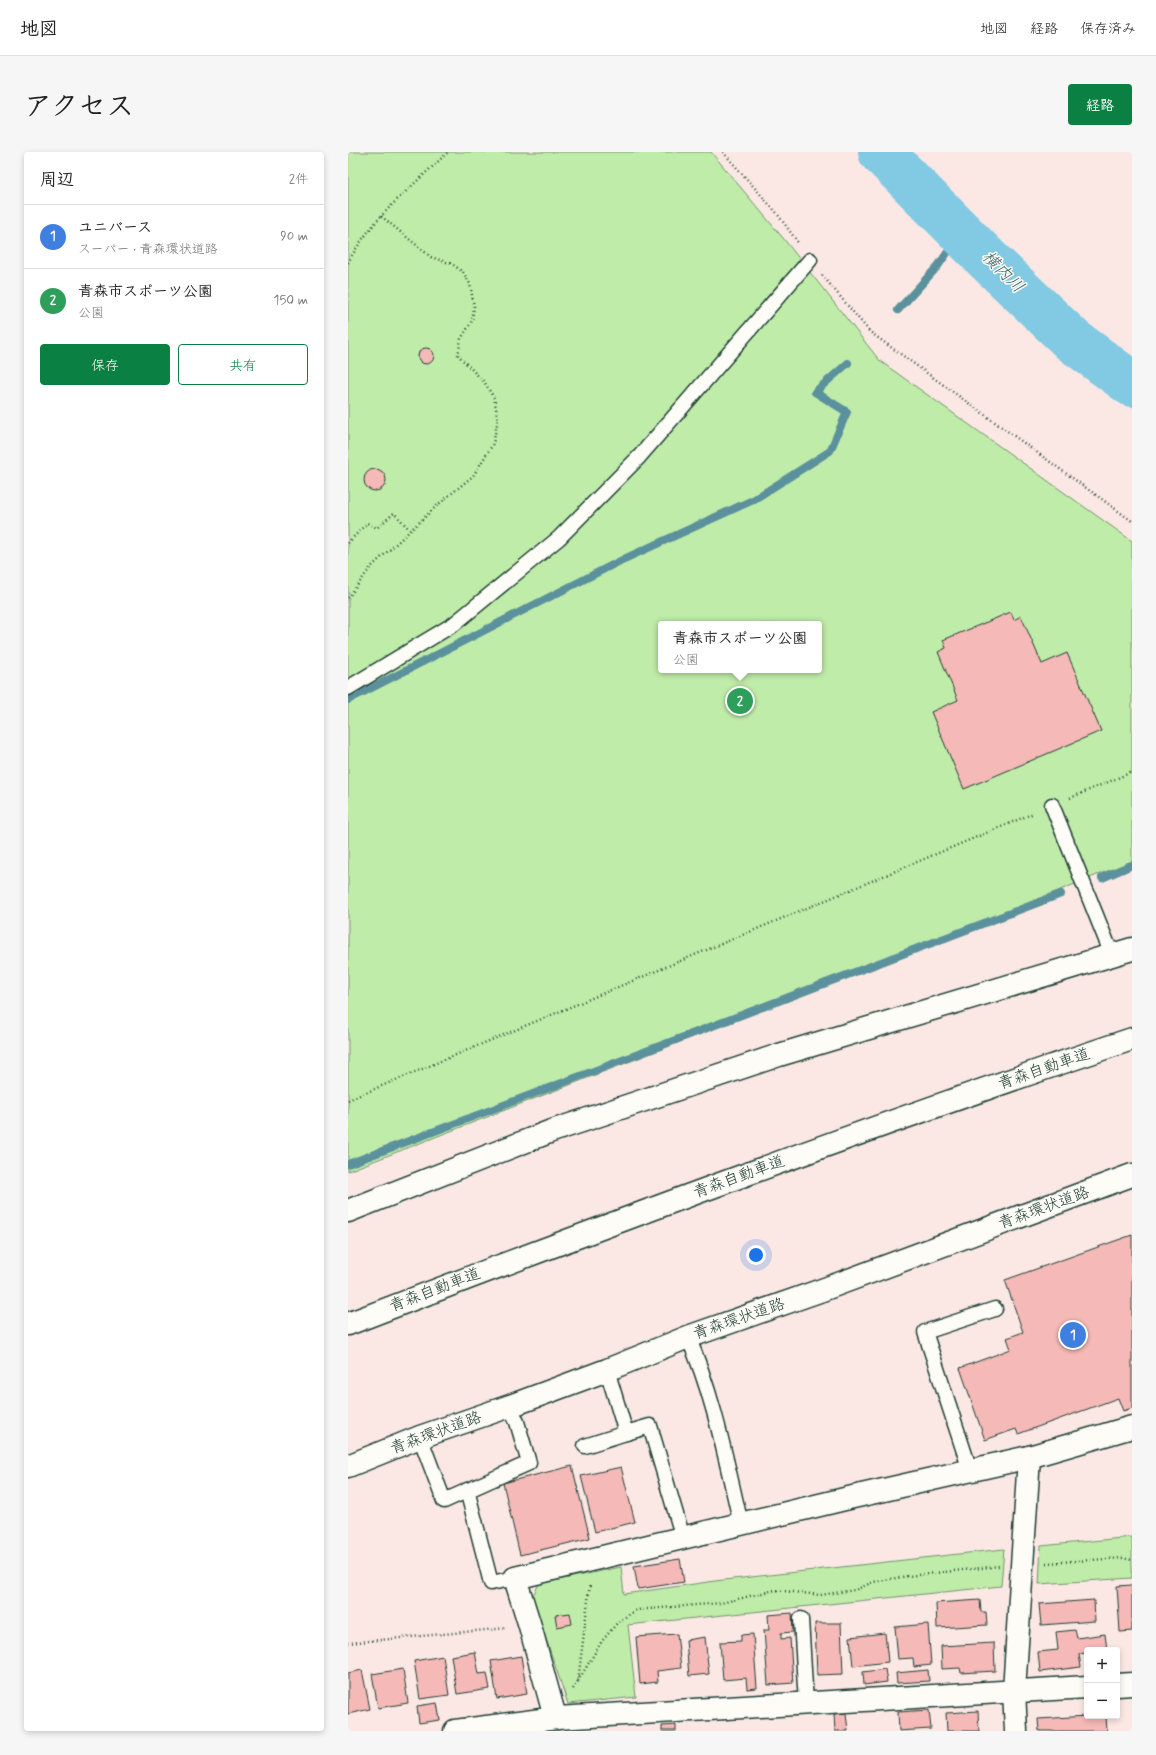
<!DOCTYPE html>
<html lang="ja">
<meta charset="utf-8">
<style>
body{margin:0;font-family:Mynerve,"Klee One",sans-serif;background:#f6f6f6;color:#222}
.controls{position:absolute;right:12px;bottom:12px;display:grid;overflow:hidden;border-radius:4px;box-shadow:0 2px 6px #0003}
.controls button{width:36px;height:36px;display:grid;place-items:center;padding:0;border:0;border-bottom:1px solid #e0e0e0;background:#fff;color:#222;font:20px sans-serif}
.you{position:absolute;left:408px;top:1103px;width:14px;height:14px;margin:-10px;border:3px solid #fff;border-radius:50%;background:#1a73e8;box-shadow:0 0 0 6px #1a73e833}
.badge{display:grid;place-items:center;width:26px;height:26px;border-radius:50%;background:#0b8043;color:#fff;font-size:13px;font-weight:700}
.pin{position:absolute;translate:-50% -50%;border:2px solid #fff;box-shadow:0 1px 4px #0006}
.popup{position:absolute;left:310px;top:469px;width:164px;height:52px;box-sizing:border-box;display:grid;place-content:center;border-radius:4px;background:#fff;filter:drop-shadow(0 1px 3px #0005);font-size:13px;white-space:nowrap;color:#767676}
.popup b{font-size:15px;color:#222}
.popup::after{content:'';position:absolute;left:50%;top:100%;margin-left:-8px;border:8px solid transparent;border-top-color:#fff}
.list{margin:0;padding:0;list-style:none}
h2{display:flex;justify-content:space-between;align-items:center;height:52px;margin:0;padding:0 16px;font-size:17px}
h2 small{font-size:13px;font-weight:400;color:#767676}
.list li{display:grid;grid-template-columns:26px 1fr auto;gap:12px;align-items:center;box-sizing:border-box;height:64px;padding:0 16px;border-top:1px solid #e0e0e0}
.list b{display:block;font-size:15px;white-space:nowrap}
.list p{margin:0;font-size:13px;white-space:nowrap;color:#767676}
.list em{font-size:13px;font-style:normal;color:#767676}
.actions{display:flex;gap:8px;padding:12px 16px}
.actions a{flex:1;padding:9px 0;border:1px solid #0b8043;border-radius:4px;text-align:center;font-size:14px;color:#0b8043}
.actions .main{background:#0b8043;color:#fff}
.map{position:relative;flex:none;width:784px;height:1579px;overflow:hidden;border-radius:4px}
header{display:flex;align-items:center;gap:24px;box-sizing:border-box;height:56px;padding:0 20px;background:#fff;border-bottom:1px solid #e0e0e0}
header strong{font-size:19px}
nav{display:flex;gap:22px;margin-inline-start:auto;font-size:14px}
.intro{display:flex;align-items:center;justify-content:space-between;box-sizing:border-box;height:96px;padding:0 24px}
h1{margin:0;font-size:28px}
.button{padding:10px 18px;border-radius:4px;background:#0b8043;color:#fff;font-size:14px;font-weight:700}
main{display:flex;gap:24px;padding:0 24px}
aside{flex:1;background:#fff;border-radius:4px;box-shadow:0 2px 6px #0003}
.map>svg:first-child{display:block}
.green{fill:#c0eca9;stroke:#70946e;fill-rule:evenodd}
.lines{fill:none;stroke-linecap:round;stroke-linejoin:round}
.stream{stroke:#5a919d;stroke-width:8}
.river{stroke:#82c9e3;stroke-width:46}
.building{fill:#f5b9b7;stroke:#1f3d34}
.lane-casing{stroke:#1f3d34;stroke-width:17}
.street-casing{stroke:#1f3d34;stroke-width:25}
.highway-casing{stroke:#1f3d34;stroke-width:25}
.path{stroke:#1f3d34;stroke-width:2.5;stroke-dasharray:1 3;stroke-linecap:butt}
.lane{stroke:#fdfcf7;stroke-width:14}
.street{stroke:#fdfcf7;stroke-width:22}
.highway{stroke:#fdfcf7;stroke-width:22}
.labels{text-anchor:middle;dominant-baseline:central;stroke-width:3;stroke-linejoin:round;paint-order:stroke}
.street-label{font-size:16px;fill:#1f3d34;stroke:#fdfcf7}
.water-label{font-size:17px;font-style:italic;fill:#386060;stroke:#fdfcf7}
</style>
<header>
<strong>地図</strong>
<nav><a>地図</a><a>経路</a><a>保存済み</a></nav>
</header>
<div class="intro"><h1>アクセス</h1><a class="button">経路</a></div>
<main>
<aside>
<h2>周辺<small>2件</small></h2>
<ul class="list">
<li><span class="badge" style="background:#3f7fe0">1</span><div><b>ユニバース</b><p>スーパー · 青森環状道路</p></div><em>90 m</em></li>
<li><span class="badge" style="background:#2e9e5b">2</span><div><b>青森市スポーツ公園</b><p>公園</p></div><em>150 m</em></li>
</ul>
<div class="actions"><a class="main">保存</a><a>共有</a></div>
</aside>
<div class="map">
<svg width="784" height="1579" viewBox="0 0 784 1579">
<rect width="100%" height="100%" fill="#fbe8e4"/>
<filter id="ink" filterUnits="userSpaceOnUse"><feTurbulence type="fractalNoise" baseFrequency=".025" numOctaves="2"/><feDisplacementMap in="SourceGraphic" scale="8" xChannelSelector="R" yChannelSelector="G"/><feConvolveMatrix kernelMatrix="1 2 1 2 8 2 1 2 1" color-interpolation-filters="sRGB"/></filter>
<g filter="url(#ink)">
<g class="green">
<path d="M0 0H363L435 86 532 209 784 389V709L394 866 0 1019ZM313 472H471V518H313Z"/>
<polygon points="784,1385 784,1426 691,1432 693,1394"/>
<polygon points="656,1397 653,1434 280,1473 288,1545 220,1552 184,1445 191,1432 273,1415 276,1442 367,1429"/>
</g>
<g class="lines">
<g class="stream">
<polyline points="550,158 590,114 613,81"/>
<polyline points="0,548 276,407 405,348 482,299 499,260 467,240 500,211"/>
<polyline points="754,726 784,713"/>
<polyline points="0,1012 713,742"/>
</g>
<polyline class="river" points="533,0 639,107 724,188 784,232"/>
</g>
<g class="building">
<circle cx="78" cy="204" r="8"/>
<circle cx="27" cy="328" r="11"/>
<polygon points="663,460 666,468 673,464 694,512 719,501 753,579 616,637 583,560 610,548 590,500 598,496 595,488"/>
<polygon points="784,1083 784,1256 775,1259 770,1246 670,1282 668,1277 637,1288 612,1216 663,1197 659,1186 675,1180 657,1128"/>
<polygon points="224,1314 242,1386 172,1403 155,1331"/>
<polygon points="273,1315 287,1370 247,1380 233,1324"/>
<polygon points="332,1407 336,1430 290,1437 286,1414"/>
<polygon points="784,1433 784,1479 772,1480 769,1434"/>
<polygon points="632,1448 633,1460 638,1460 639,1473 589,1476 588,1451"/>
<polygon points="746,1448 747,1469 693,1473 691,1452"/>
<polygon points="222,1461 224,1472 209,1475 207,1463"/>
<polygon points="444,1461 445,1480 433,1481 433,1487 442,1486 445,1531 420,1533 416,1478 421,1478 420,1463"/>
<polygon points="467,1471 493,1471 495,1522 469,1523"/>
<polygon points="580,1472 583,1513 566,1515 565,1506 550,1507 547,1475"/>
<polygon points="727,1478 729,1486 757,1482 759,1498 739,1498 739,1501 731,1502 733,1515 692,1520 690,1500 710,1498 708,1480"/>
<polygon points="537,1481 540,1510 505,1514 502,1485"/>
<polygon points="329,1482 333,1516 309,1519 310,1530 292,1532 288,1485"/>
<polygon points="405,1482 409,1536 399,1537 398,1526 375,1528 372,1490 393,1489 393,1483"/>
<polygon points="357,1485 361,1522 341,1524 338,1488"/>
<polygon points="646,1491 647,1519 613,1521 612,1516 594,1517 593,1494"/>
<polygon points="127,1500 131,1522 139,1521 142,1537 109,1542 103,1504"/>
<polygon points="95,1504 101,1543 72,1547 66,1509"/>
<polygon points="173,1504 179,1542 149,1547 143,1509"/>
<polygon points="55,1517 60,1551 30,1556 24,1522"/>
<polygon points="537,1517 539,1530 516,1533 515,1520"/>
<polygon points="14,1518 22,1557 0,1562 0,1521"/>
<polygon points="580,1518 581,1529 549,1531 548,1521"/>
<polygon points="89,1551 92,1568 71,1571 69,1554"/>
<polygon points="581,1558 583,1577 551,1579 550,1560"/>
<polygon points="630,1559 631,1579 599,1579 598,1561"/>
<polygon points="498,1561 500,1579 487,1579 486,1562"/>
<polygon points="739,1564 758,1564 759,1579 691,1579 690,1567"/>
<polygon points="328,1573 328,1579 314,1579 314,1574"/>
</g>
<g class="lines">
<defs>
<g id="lane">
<polyline points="0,536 106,472 211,386 291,305 462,108"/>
<polyline points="704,653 764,803"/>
<path d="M340 1185C366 1244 378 1309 393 1372"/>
<polyline points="259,1218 278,1281 302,1274 335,1386"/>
<polyline points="72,1285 96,1349 181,1311 169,1270 162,1254"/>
<polyline points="237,1294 278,1281"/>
<polyline points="622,1318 577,1180 647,1157"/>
<polyline points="119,1338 143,1431 167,1426"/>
<polyline points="453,1467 458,1552"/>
</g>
<g id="street">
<polyline points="769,1533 784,1532"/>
<polyline points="209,1566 205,1558 182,1474 167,1426 505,1345 681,1305 784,1275"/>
<polyline points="107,1579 209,1566 739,1535"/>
<polyline points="668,1579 666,1539 681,1305"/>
</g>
<g id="highway">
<polyline points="0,1059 201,980 431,903 784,797"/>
<path d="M0 1172C260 1072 520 975 784 887"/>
<polyline points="0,1314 72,1285 162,1254 259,1218 340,1185 474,1138 784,1023"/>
</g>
</defs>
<use href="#lane" class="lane-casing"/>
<use href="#street" class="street-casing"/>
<use href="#highway" class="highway-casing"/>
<g class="path">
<polyline points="375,0 428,60 451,92"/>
<path d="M0 111C23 66 64 35 100 0"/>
<polyline points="474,123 522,180 784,369"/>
<polyline points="0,391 19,371 29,376 46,361 62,378"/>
<polyline points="0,446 23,415 92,351 125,324 145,292 150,267 146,246 137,231 110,203 113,187 124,169 126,154 122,132 115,120 104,112 83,105 33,64"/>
<polyline points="722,646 784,620"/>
<polyline points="0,948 686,661"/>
<polyline points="698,1411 774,1406 784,1408"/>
<polyline points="0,1491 158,1476"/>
<polyline points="230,1529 254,1489 270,1470 288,1458 373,1451 427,1438 472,1443 507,1438 525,1430 560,1424 651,1414"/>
<polyline points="225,1537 230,1529 242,1432"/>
</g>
<use href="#lane" class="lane"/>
<use href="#street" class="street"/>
<use href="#highway" class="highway"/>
</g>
</g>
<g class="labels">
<g class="street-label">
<text transform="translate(696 917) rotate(-19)">青森自動車道</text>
<text transform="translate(391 1025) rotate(-20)">青森自動車道</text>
<text transform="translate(696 1056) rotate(-20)">青森環状道路</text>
<text transform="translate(87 1138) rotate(-21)">青森自動車道</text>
<text transform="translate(391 1167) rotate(-19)">青森環状道路</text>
<text transform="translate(88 1281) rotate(-20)">青森環状道路</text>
</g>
<g class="water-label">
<text transform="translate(655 120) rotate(45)">横内川</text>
</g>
</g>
</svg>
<div class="controls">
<button>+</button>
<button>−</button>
</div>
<div class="you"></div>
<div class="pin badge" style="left:725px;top:1183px;background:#3f7fe0">1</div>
<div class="pin badge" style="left:392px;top:549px;background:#2e9e5b">2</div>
<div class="popup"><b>青森市スポーツ公園</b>公園</div>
</div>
</main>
